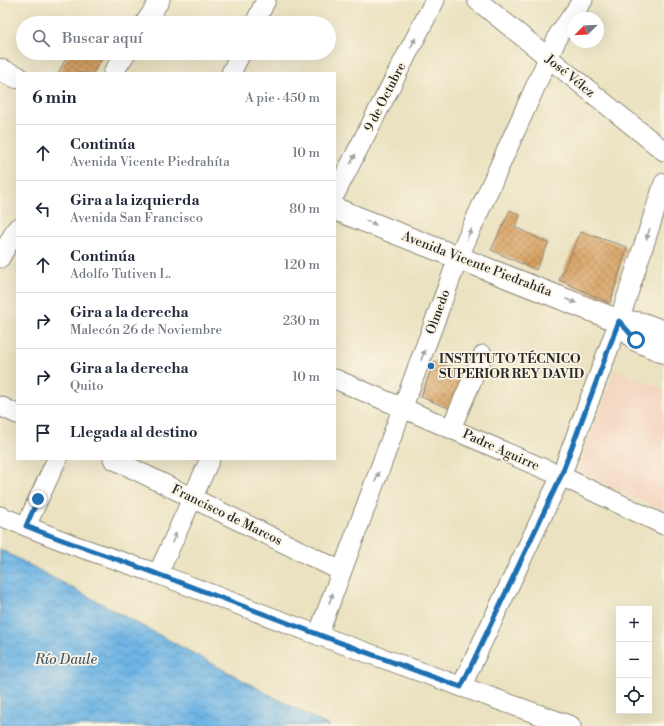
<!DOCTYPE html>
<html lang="es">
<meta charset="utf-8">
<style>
body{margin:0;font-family:"Libre Bodoni",serif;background:#f6f6f7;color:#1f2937}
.controls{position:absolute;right:12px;bottom:12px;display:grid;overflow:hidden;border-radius:0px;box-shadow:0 4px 16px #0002}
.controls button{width:36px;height:36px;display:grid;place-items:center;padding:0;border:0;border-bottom:1px solid #e0e1e3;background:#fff;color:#1f2937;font:20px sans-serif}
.compass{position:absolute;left:568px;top:12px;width:36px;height:36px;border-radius:50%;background:#fff;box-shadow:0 4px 16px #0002;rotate:246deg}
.stop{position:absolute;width:12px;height:12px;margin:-9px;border:3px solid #1f6fb2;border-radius:50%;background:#fff}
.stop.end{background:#1f6fb2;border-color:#fff;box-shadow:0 1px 4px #0008}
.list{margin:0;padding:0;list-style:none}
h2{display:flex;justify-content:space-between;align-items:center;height:52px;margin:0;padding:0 16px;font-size:17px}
h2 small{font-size:13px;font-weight:400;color:#747a83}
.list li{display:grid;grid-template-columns:26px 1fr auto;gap:12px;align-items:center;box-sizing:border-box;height:56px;padding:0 16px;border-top:1px solid #e0e1e3}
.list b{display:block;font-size:15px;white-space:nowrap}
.list p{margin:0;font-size:13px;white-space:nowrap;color:#747a83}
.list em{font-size:13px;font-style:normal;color:#747a83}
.icon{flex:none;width:22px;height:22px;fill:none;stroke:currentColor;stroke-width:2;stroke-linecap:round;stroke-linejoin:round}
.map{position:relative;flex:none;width:664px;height:726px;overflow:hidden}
.search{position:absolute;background:#fff;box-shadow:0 4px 16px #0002;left:16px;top:16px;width:320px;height:44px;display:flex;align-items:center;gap:10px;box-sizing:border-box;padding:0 14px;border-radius:22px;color:#747a83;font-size:15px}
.panel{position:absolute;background:#fff;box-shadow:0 4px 16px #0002;left:16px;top:72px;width:320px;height:388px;border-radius:0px}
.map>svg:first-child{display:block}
.built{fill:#f3d4bf}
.water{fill:url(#water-waves);stroke:#4c7088}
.building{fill:url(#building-cross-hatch)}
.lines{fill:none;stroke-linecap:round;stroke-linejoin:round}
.minor-casing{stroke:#8a8676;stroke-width:21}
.major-casing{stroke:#8a8676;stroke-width:24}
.minor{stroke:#fff;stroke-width:19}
.major{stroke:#fff;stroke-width:22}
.oneway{fill:#a0a0a0}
.route{stroke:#1f6fb2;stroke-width:5}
.poi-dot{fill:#1f6fb2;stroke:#fcf5e5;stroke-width:1.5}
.labels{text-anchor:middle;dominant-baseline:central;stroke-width:3.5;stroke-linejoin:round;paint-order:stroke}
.street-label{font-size:13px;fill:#2b2b2b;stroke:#fcf5e5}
.poi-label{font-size:13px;font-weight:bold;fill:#2b2b2b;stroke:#fcf5e5;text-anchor:start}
.water-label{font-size:14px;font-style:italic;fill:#425b6c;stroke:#fcf5e5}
</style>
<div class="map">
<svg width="664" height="726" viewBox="0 0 664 726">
<defs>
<pattern id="water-waves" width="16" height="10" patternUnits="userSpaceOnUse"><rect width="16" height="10" fill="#6db4e4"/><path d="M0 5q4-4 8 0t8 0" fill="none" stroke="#5a93b9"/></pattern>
<pattern id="building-cross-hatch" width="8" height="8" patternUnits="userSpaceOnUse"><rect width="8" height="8" fill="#d79f5d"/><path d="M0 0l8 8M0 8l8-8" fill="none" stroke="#af824d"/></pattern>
</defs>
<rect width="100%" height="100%" fill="#fcf5e5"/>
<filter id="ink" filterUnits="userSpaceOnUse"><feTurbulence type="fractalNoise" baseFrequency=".025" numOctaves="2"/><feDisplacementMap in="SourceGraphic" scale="8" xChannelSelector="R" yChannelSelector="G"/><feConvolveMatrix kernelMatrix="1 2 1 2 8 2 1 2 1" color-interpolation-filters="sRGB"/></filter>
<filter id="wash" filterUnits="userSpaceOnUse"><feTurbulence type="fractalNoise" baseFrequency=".012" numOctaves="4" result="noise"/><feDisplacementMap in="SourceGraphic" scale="16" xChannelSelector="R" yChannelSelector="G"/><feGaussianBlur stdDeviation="0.9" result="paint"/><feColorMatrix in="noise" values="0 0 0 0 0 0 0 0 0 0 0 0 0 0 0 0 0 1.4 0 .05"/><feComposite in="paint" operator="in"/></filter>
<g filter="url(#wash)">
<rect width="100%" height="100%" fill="#eae2c0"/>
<polygon class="built" points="615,370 664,389 664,511 577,472"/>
<polygon class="water" points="0,549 285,703 329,726 0,726"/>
<g id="blocks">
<g class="building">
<polygon points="69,53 105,53 93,73 58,73"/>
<polygon points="510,210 520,215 515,227 548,243 536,270 491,250"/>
<polygon points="581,232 627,247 610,303 559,280"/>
<polygon points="434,361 471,377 456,411 421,397"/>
</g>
</g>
</g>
<g filter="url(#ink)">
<use href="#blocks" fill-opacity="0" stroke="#8a8676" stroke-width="1"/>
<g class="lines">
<defs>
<g id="minor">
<polyline points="477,0 664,151"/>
<polyline points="145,23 160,0"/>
<polyline points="255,23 266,0"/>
<polyline points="113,73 126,53"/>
<polyline points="231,73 241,53"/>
<polyline points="335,194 435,0"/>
<polyline points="0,258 17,228"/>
<polyline points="335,379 561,476 664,525"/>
<polyline points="0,406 17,414"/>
<polyline points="451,428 483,355"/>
<polyline points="113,459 341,571"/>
<polyline points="0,516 76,546 158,574 318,635 571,726"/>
<polyline points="26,526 57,459"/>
<polyline points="158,574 210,459"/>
<polyline points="318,635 459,256 559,34 583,0"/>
<polyline points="461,687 561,476 619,321 664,183"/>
</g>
<g id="major">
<polyline points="0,70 17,77"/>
<polyline points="335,209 619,321 643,324 664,332"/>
<polyline points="619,321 636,340 664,352"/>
</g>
</defs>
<use href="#minor" class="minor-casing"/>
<use href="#major" class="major-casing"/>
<use href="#minor" class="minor"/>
<use href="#major" class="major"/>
</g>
<defs><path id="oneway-solid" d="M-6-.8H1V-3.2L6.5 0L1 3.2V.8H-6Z"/></defs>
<g class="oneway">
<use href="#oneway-solid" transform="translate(413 43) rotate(-63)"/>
<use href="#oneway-solid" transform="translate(353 159) rotate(-63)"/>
<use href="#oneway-solid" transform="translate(371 223) rotate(21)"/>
<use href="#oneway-solid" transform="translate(469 234) rotate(-66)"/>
<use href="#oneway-solid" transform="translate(648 234) rotate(108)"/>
<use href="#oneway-solid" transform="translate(571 301) rotate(22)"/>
<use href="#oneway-solid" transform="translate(423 355) rotate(-70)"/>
<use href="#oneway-solid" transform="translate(377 477) rotate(-69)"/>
<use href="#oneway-solid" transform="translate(174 538) rotate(-67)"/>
<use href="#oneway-solid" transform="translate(331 598) rotate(-70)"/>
</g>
</g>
<g class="lines" filter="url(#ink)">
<path class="route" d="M38 499 26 526C70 544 115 558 160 575 260 612 360 651 461 687L561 476 619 321 636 340"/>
</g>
<circle class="poi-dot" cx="431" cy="366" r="4"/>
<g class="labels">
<g class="street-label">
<text transform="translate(570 76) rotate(39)">José Vélez</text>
<text transform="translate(385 97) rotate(-63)">9 de Octubre</text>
<text transform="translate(477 264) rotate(21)">Avenida Vicente Piedrahíta</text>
<text transform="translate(438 312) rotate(-70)">Olmedo</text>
<text transform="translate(501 450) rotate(24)">Padre Aguirre</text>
<text transform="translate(227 515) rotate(26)">Francisco de Marcos</text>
</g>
<g class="poi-label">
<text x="439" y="359">INSTITUTO TÉCNICO<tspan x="439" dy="15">SUPERIOR REY DAVID</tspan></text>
</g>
<g class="water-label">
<text x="66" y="660">Río Daule</text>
</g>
</g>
</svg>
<div class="controls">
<button>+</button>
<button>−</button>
<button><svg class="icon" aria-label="locate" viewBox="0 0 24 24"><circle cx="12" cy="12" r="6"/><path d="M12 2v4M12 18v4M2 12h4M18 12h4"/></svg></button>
</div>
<svg class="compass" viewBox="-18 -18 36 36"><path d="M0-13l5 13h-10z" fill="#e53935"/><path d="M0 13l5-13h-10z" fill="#747a83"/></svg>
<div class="stop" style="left:636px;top:340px"></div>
<div class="stop end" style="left:38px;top:499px"></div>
<div class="search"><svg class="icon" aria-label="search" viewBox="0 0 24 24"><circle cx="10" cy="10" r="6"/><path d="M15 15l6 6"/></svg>Buscar aquí</div>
<section class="panel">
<h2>6 min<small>A pie · 450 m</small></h2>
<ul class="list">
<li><svg class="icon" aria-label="ahead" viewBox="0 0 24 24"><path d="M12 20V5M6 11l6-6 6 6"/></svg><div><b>Continúa</b><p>Avenida Vicente Piedrahíta</p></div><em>10 m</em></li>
<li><svg class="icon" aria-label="left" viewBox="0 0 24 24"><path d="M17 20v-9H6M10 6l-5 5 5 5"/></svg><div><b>Gira a la izquierda</b><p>Avenida San Francisco</p></div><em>80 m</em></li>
<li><svg class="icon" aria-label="ahead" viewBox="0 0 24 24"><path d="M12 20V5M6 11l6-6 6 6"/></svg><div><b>Continúa</b><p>Adolfo Tutiven L.</p></div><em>120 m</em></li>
<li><svg class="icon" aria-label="right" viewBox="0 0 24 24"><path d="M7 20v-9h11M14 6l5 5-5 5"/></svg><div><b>Gira a la derecha</b><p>Malecón 26 de Noviembre</p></div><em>230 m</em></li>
<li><svg class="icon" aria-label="right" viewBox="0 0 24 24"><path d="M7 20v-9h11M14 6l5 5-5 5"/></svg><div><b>Gira a la derecha</b><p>Quito</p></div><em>10 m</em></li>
<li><svg class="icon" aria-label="arrive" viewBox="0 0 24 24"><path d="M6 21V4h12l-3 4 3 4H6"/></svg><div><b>Llegada al destino</b></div></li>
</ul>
</section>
</div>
